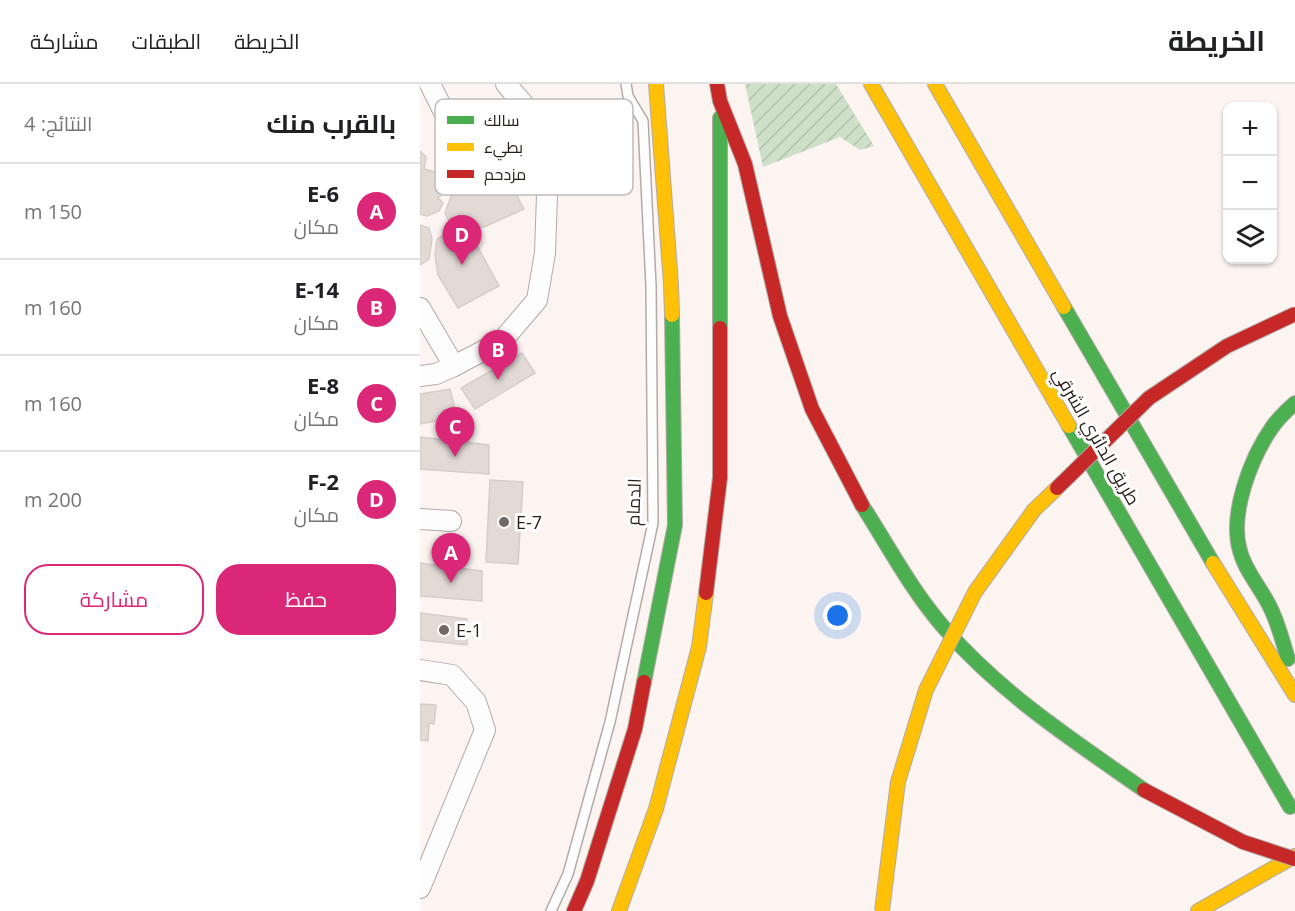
<!DOCTYPE html>
<html lang="ar">
<meta charset="utf-8">
<style>
body{margin:0;font-family:"Open Sans",Cairo,sans-serif;background:#f2f2f2;color:#202124;direction:rtl}
.controls{position:absolute;right:18px;top:18px;display:grid;overflow:hidden;border-radius:12px;box-shadow:0 2px 4px #0004}
.controls button{width:54px;height:54px;display:grid;place-items:center;padding:0;border:0;border-bottom:2px solid #e0e0e0;background:#fff;color:#202124;font:30px sans-serif}
.you{position:absolute;left:418px;top:532px;width:21px;height:21px;margin:-15px;border:4px solid #fff;border-radius:50%;background:#1a73e8;box-shadow:0 0 0 9px #1a73e833}
.badge{display:grid;place-items:center;width:39px;height:39px;border-radius:50%;background:#db2777;color:#fff;font-size:20px;font-weight:700}
.pin{position:absolute;translate:-50% -50px;filter:drop-shadow(0 2px 3px #0008)}
.pin::after{content:'';position:absolute;top:32px;width:21px;height:18px;background:inherit;clip-path:polygon(0 0,100% 0,50% 100%)}
.list{margin:0;padding:0;list-style:none}
h2{display:flex;justify-content:space-between;align-items:center;height:78px;margin:0;padding:0 24px;font-size:26px}
h2 small{font-size:20px;font-weight:400;color:#757577}
.list li{display:grid;grid-template-columns:39px 1fr auto;gap:18px;align-items:center;box-sizing:border-box;height:96px;padding:0 24px;border-top:2px solid #e0e0e0}
.list b{display:block;font-size:22px;white-space:nowrap}
.list p{margin:0;font-size:20px;white-space:nowrap;color:#757577}
.list em{font-size:20px;font-style:normal;color:#757577}
.actions{display:flex;gap:12px;padding:18px 24px}
.actions a{flex:1;padding:14px 0;border:2px solid #db2777;border-radius:24px;text-align:center;font-size:21px;color:#db2777}
.actions .main{background:#db2777;color:#fff}
.icon{flex:none;width:33px;height:33px;fill:none;stroke:currentColor;stroke-width:2;stroke-linecap:round;stroke-linejoin:round}
.map{position:relative;flex:none;width:875px;height:827px;overflow:hidden;direction:ltr}
header{display:flex;align-items:center;gap:36px;box-sizing:border-box;height:84px;padding:0 30px;background:#fff;border-bottom:2px solid #e0e0e0}
header strong{font-size:28px}
nav{display:flex;gap:33px;margin-inline-start:auto;font-size:21px}
main{display:flex}
aside{flex:1;background:#fff}
.map>svg:first-child{display:block}
.garden{fill:url(#garden-furrows)}
.building{fill:#e3dad6;stroke:#d6cdc9;stroke-width:1.5}
.lines{fill:none;stroke-linecap:round;stroke-linejoin:round}
.lane-casing{stroke:#b2aaa7;stroke-width:12}
.street-casing{stroke:#b2aaa7;stroke-width:22}
.fast-casing{stroke:#b2aaa7;stroke-width:16}
.slow-casing{stroke:#b2aaa7;stroke-width:16}
.jam-casing{stroke:#b2aaa7;stroke-width:16}
.lane{stroke:#fefdfd;stroke-width:9}
.street{stroke:#fefdfd;stroke-width:20}
.fast{stroke:#4caf50;stroke-width:14}
.slow{stroke:#ffc107;stroke-width:14}
.jam{stroke:#c62828;stroke-width:14}
.slow-bridge-casing{stroke:#b2aaa7;stroke-width:16;stroke-linecap:butt}
.jam-bridge-casing{stroke:#b2aaa7;stroke-width:16;stroke-linecap:butt}
.slow-bridge{stroke:#ffc107;stroke-width:14}
.jam-bridge{stroke:#c62828;stroke-width:14}
.poi-dot{fill:#726965;stroke:#fff;stroke-width:2}
.labels{text-anchor:middle;dominant-baseline:central;stroke-width:6;stroke-linejoin:round;paint-order:stroke}
.street-label{font-size:18px;fill:#291e19;stroke:#fff}
.poi-label{font-size:18px;fill:#291e19;stroke:#fff;text-anchor:start}
.key{fill:#fff;stroke:#bfbcba;stroke-width:1.5}
.key-label{font-size:16px;fill:#291e19}
</style>
<header>
<strong>الخريطة</strong>
<nav><a>الخريطة</a><a>الطبقات</a><a>مشاركة</a></nav>
</header>
<main>
<div class="map">
<svg width="875" height="827" viewBox="0 0 875 827">
<defs>
<pattern id="garden-furrows" width="10" height="10" patternUnits="userSpaceOnUse" patternTransform="scale(1.5)"><rect width="10" height="10" fill="#cee1c8"/><path d="M-1 1l2-2M0 10L10 0M9 11l2-2" fill="none" stroke="#b1c1ab"/></pattern>
</defs>
<rect width="100%" height="100%" fill="#fbf4f1"/>
<polygon class="garden" points="325,0 416,0 454,62 440,66 420,53 343,83"/>
<g class="building">
<polygon points="0,67 6,73 4,85 19,89 27,106 18,114 23,119 19,127 7,132 0,130"/>
<polygon points="80,81 104,125 66,142 48,147 31,141 25,129 32,110"/>
<polygon points="0,141 9,144 12,155 9,175 0,181"/>
<polygon points="33,146 54,156 79,202 38,224 18,191 15,171 17,155"/>
<polygon points="102,269 115,289 55,325 41,304"/>
<polygon points="30,305 37,333 0,340 0,310"/>
<polygon points="0,353 69,361 69,390 0,385"/>
<polygon points="70,396 103,398 98,480 66,478"/>
<polygon points="0,479 62,487 62,517 0,512"/>
<polygon points="0,529 47,535 47,561 0,556"/>
<polygon points="0,620 16,621 14,640 9,639 8,657 0,656"/>
</g>
<g class="lines">
<defs>
<polyline id="lane" points="131,827 148,790 190,638 233,439 231,202 223,37 208,12 206,0"/>
<g id="street">
<polyline points="10,0 44,68 112,30"/>
<polyline points="0,224 34,282"/>
<polyline points="0,292 16,290 34,282 82,257 117,216 125,169 128,82 112,30 86,0"/>
<polyline points="0,435 31,437"/>
<polyline points="0,586 32,591 56,618 65,646 0,804"/>
</g>
<g id="fast">
<polyline points="300,34 300,244"/>
<polyline points="644,223 793,479"/>
<polyline points="649,342 870,723"/>
<path d="M442 421C469 463 493 509 526 546 583 611 654 657 724 706"/>
<path d="M868 575C862 556 858 537 848 519 839 502 825 486 820 467 809 430 831 373 853 342 859 334 867 326 875 319"/>
<polyline points="224,598 255,441 252,231"/>
</g>
<g id="slow">
<polyline points="236,0 251,200 252,231"/>
<polyline points="451,0 649,342"/>
<polyline points="515,0 644,223"/>
<polyline points="793,479 875,611"/>
<polyline points="199,827 236,725 279,563 286,509"/>
<polyline points="778,827 875,772"/>
</g>
<g id="jam">
<polyline points="297,0 300,17 325,80 360,232 392,325 442,421"/>
<polyline points="286,509 300,394 300,244"/>
<polyline points="154,827 167,797 215,645 224,598"/>
</g>
</defs>
<use href="#lane" class="lane-casing"/>
<use href="#street" class="street-casing"/>
<use href="#fast" class="fast-casing"/>
<use href="#slow" class="slow-casing"/>
<use href="#jam" class="jam-casing"/>
<use href="#lane" class="lane"/>
<use href="#street" class="street"/>
<use href="#fast" class="fast"/>
<use href="#slow" class="slow"/>
<use href="#jam" class="jam"/>
<defs>
<polyline id="slow-bridge" points="462,827 478,698 506,606 555,508 614,426 637,404"/>
<g id="jam-bridge">
<polyline points="637,404 729,314 807,262 875,230"/>
<polyline points="724,706 823,758 875,775"/>
</g>
</defs>
<use href="#slow-bridge" class="slow-bridge-casing"/>
<use href="#jam-bridge" class="jam-bridge-casing"/>
<use href="#slow-bridge" class="slow-bridge"/>
<use href="#jam-bridge" class="jam-bridge"/>
</g>
<g class="poi-dot">
<circle cx="84" cy="438" r="6"/>
<circle cx="24" cy="546" r="6"/>
</g>
<g class="labels">
<g class="street-label">
<text transform="translate(677 352) rotate(60)">طريق الدائري الشرقي</text>
<text transform="translate(213 418) rotate(-88)">الدمام</text>
</g>
<g class="poi-label">
<text x="96" y="438">E-7</text>
<text x="36" y="546">E-1</text>
</g>
</g>
<rect x="15" y="15" width="198" height="96" rx="9" class="key"/>
<rect x="27" y="32" width="27" height="8" fill="#4caf50"/>
<rect x="27" y="59" width="27" height="8" fill="#ffc107"/>
<rect x="27" y="86" width="27" height="8" fill="#c62828"/>
<g class="key-label">
<text x="64" y="42">سالك</text>
<text x="64" y="69">بطيء</text>
<text x="64" y="96">مزدحم</text>
</g>
</svg>
<div class="controls">
<button>+</button>
<button>−</button>
<button><svg class="icon" aria-label="layers" viewBox="0 0 24 24"><path d="M12 4l9 5-9 5-9-5zM3 14l9 5 9-5"/></svg></button>
</div>
<div class="you"></div>
<div class="pin badge" style="left:31px;top:499px">A</div>
<div class="pin badge" style="left:78px;top:296px">B</div>
<div class="pin badge" style="left:35px;top:373px">C</div>
<div class="pin badge" style="left:42px;top:181px">D</div>
</div>
<aside>
<h2>بالقرب منك<small>النتائج: 4</small></h2>
<ul class="list">
<li><span class="badge">A</span><div><b>E-6</b><p>مكان</p></div><em>150 m</em></li>
<li><span class="badge">B</span><div><b>E-14</b><p>مكان</p></div><em>160 m</em></li>
<li><span class="badge">C</span><div><b>E-8</b><p>مكان</p></div><em>160 m</em></li>
<li><span class="badge">D</span><div><b>F-2</b><p>مكان</p></div><em>200 m</em></li>
</ul>
<div class="actions"><a class="main">حفظ</a><a>مشاركة</a></div>
</aside>
</main>
